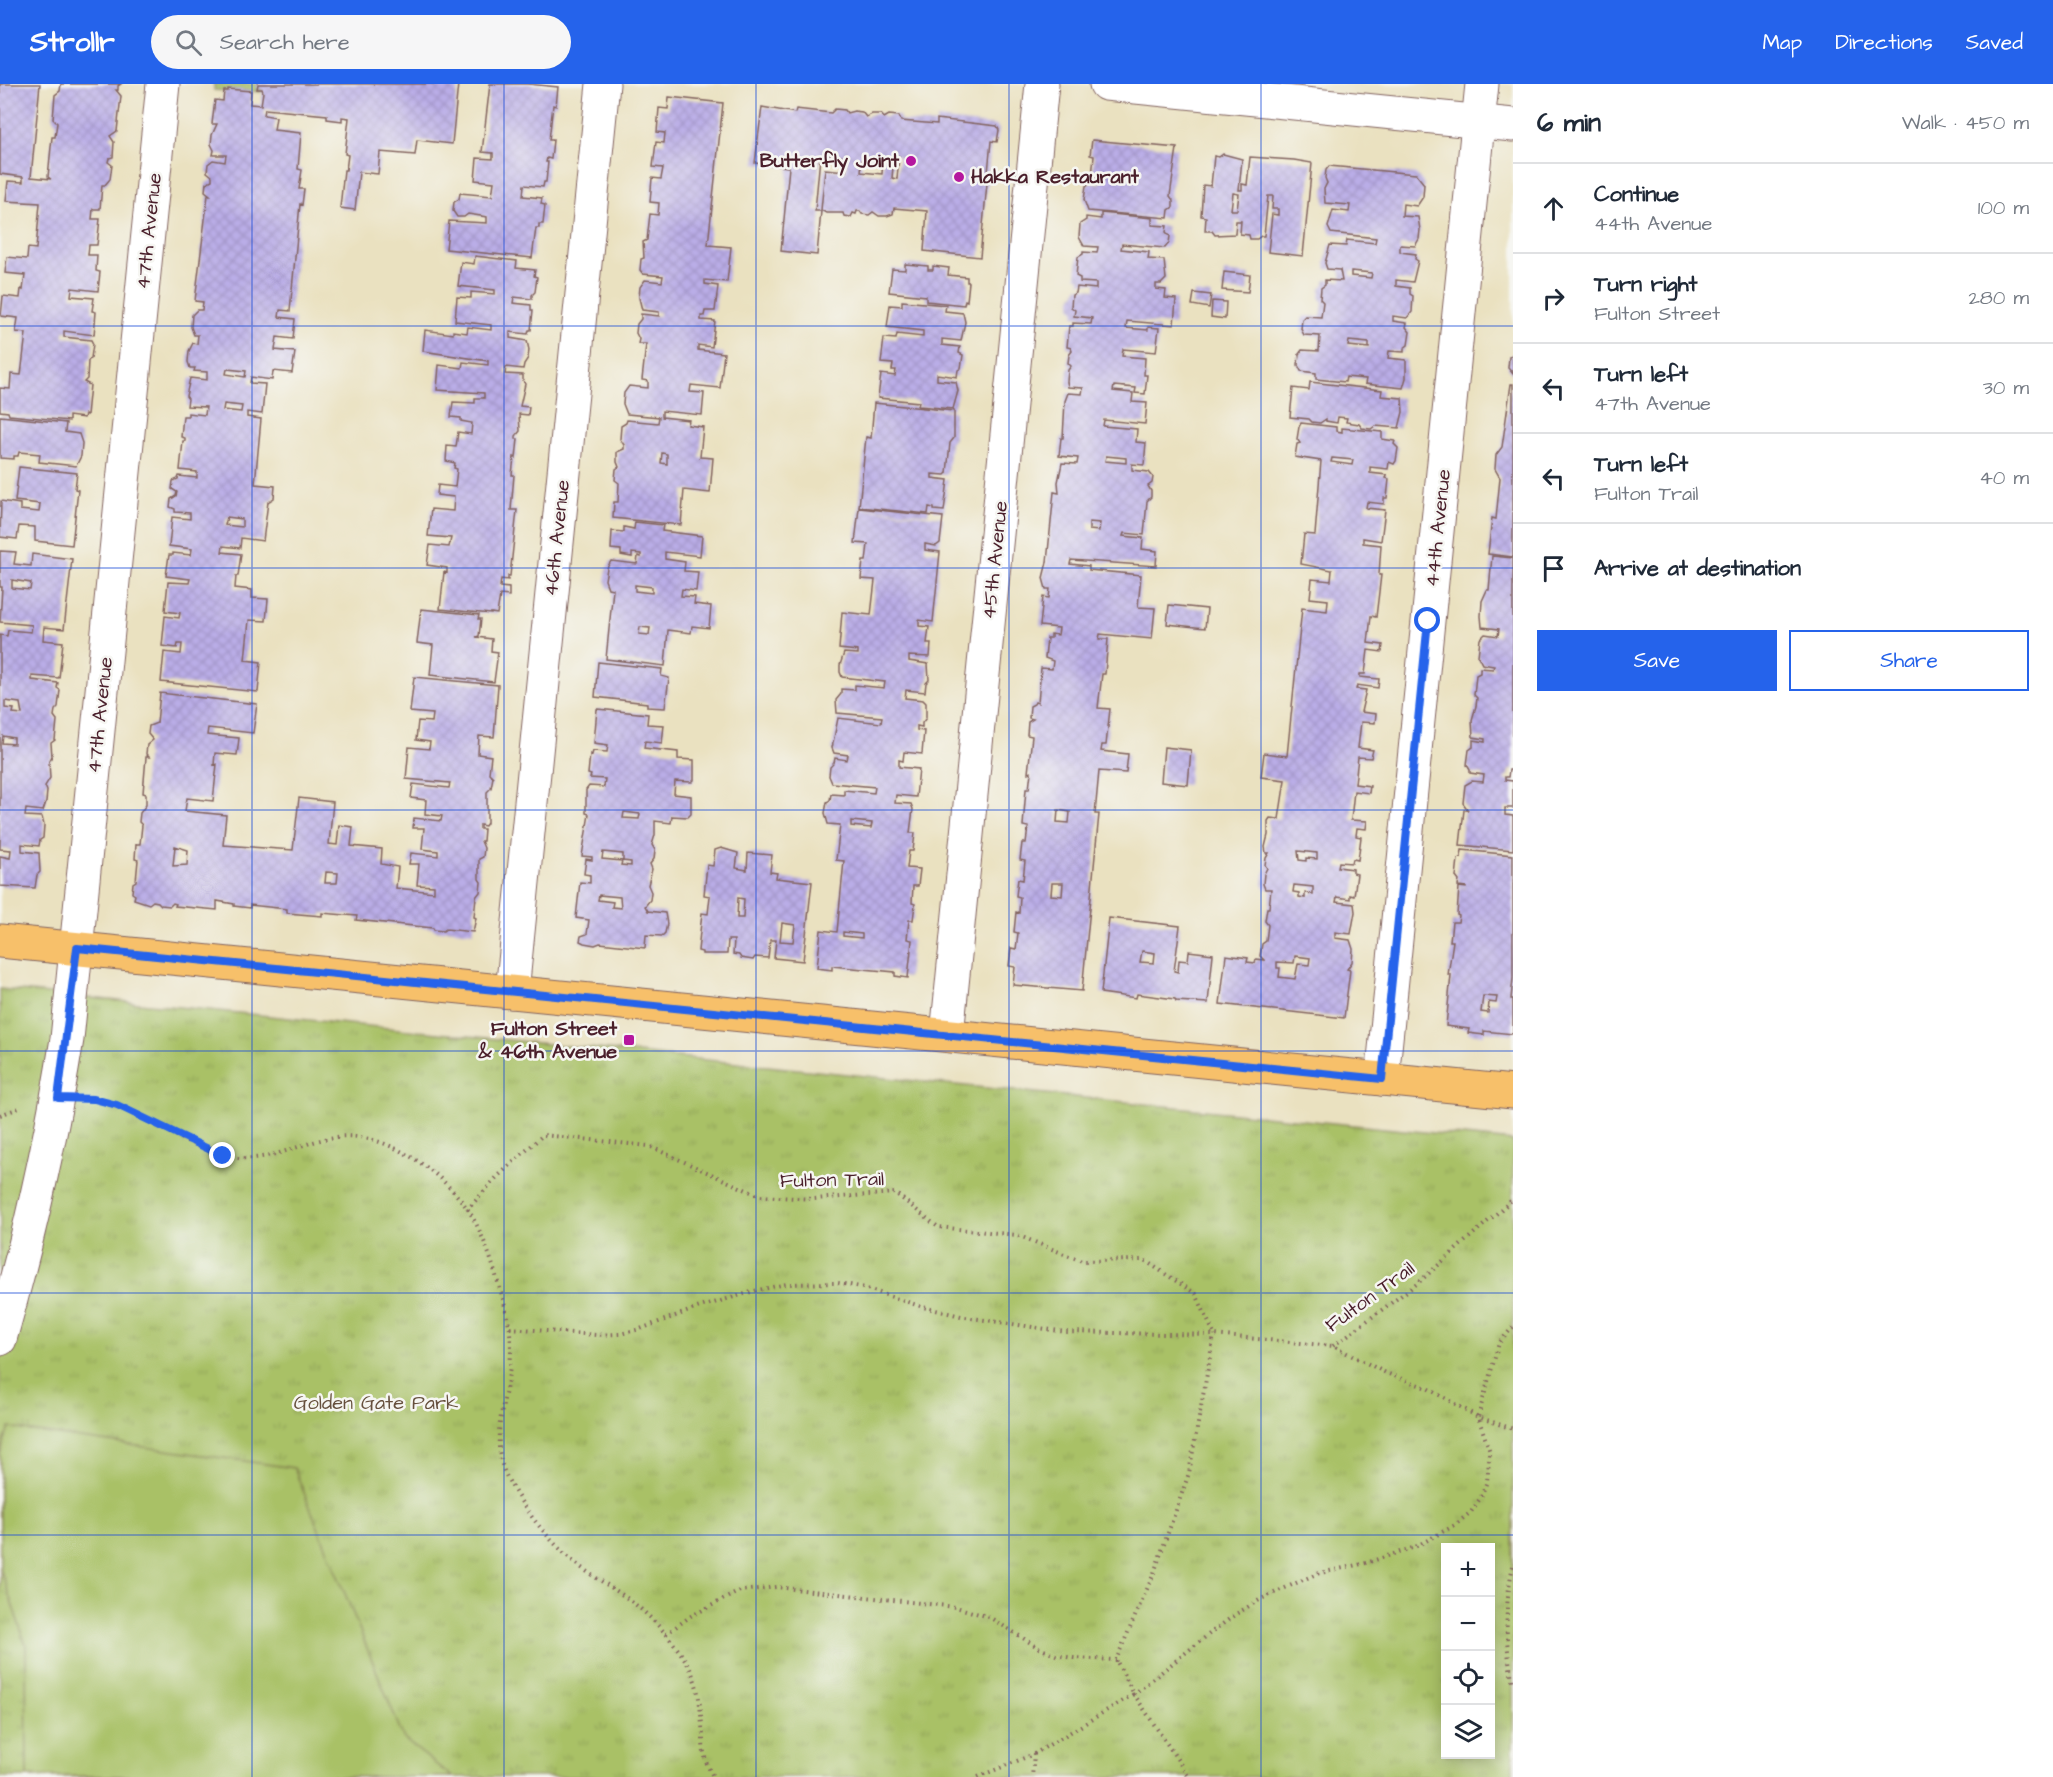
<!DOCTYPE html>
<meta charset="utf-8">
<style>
body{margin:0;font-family:"Architects Daughter",sans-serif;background:#f6f6f7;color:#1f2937}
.controls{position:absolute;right:18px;bottom:18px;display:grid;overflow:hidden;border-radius:0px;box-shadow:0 3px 15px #0003}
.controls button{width:54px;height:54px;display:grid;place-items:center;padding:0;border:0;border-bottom:2px solid #e0e1e3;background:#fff;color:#1f2937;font:30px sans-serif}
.stop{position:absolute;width:18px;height:18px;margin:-14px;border:4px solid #2563eb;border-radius:50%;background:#fff}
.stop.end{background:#2563eb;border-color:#fff;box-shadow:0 2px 6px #0008}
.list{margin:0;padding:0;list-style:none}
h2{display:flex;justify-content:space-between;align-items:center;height:78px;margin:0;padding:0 24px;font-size:26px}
h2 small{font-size:20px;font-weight:400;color:#747a83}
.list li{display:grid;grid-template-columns:39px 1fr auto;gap:18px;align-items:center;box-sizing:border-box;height:90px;padding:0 24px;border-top:2px solid #e0e1e3}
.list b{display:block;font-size:22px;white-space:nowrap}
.list p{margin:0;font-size:20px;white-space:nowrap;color:#747a83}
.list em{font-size:20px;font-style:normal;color:#747a83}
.actions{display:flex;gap:12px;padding:18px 24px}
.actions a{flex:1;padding:14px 0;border:2px solid #2563eb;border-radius:0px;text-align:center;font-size:21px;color:#2563eb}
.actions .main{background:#2563eb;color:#fff}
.icon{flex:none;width:33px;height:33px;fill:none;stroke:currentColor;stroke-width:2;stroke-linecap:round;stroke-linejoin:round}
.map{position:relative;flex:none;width:1513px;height:1693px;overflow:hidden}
header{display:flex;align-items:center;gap:36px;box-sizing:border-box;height:84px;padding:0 30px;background:#2563eb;color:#fff}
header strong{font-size:28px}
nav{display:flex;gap:33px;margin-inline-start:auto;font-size:21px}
.search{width:420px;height:54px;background:#f6f6f7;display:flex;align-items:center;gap:15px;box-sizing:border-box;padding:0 21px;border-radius:33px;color:#747a83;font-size:22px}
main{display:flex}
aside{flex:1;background:#fff}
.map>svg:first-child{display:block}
.grass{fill:url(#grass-tufts);stroke:#7a7048;stroke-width:1.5;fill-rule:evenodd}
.pitch{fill:#a9c166;stroke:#7a7048;stroke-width:1.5}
.building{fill:url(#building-cross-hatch);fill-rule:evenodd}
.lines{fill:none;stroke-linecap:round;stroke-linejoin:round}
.minor-casing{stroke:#82635f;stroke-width:35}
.major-casing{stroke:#82635f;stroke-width:35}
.path{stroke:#82635f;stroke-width:4;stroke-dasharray:1.5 4.5;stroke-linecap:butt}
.minor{stroke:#fff;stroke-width:33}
.major{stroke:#f7c06b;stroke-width:33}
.route{stroke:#2563eb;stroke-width:8}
.grid{fill:none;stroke:#1d4ed8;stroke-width:1.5;stroke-opacity:0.55}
.poi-dot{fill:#b5179e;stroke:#f6f6f2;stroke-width:2}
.labels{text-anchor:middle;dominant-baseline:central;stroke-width:5;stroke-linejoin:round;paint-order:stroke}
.poi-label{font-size:20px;font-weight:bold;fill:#4a1f2b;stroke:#f6f6f2;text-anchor:end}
.street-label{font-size:20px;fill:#4a1f2b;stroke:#f6f6f2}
.park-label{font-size:20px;fill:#66503d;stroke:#f6f6f2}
</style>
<header>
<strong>Strollr</strong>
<div class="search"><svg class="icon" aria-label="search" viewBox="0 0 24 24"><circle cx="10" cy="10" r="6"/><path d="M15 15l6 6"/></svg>Search here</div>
<nav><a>Map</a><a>Directions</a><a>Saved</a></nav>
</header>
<main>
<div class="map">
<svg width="1513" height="1693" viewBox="0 0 1513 1693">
<defs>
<pattern id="grass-tufts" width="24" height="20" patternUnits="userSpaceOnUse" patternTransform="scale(1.5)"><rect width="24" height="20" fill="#a9c166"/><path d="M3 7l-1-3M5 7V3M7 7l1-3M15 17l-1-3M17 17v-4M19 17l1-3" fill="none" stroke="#93a559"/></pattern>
<pattern id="building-cross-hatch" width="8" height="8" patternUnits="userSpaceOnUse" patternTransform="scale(1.5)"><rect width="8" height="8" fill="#baade7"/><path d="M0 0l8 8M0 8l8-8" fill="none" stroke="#a194c6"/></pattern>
</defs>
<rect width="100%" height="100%" fill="#f6f6f2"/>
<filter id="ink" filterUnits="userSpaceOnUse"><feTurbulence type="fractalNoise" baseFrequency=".0167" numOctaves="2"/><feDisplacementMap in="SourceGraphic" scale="12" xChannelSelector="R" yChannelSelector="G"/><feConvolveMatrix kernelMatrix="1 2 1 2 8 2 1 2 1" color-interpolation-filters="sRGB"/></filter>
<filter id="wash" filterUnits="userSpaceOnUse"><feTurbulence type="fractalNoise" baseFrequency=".008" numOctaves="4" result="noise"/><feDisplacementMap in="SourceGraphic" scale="24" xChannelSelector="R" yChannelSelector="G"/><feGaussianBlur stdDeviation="1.35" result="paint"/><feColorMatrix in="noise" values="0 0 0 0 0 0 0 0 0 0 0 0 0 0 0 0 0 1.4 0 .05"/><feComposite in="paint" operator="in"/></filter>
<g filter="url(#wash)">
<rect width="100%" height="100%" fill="#eae1c0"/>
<g class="grass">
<polygon points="214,0 258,0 257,5 262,5 261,8 228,5 228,7 214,6"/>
<path d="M0 905 1513 1057V1693H0ZM1446 1464H1490V1670H1446Z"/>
</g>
<polygon class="pitch" points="9,1344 294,1384 404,1655 452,1693 27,1692 26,1561 0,1484 0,1370"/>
<g id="blocks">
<g class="building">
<polygon points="0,0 40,0 31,93 51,95 48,93 52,53 55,53 57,39 53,35 55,11 60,7 61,0 121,0 118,2 118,6 116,6 121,12 117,47 110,52 114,58 113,73 109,74 108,78 112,81 110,95 105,101 102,101 100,125 93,125 92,135 100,135 97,161 89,161 88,171 97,171 96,187 100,188 98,207 72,204 71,212 94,214 92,227 96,228 94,251 64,247 64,253 91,256 93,260 91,274 88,277 87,295 84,298 90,301 87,331 85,330 84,334 69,332 69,337 9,331 8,328 0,327 0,304 10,305 11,290 21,291 26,249 16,248 18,234 1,232 3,212 20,214 21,205 23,206 25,191 5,189 7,173 27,175 28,164 36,165 40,119 6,117 8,97 23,98 23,93 0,90"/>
<path d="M258 0H458L452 60 417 56 415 71 380 68 378 90 359 88 355 126 340 124 344 86H346L348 71 345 70 349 34 342 33V37L327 35V31L265 25 264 31 276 33 274 46 301 49 298 85 302 86 299 105H304L302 121 300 120 290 227 280 226 279 233 295 235 293 255 277 253 275 266 295 268 292 289 273 287 272 296 251 293 250 299 265 300 262 330 247 328V333L261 335 255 400 275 402 274 414 268 418 263 457 241 454 240 464 223 462 222 468 241 470 238 492H236L235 504 252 506V514L268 515 266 537 249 536 245 576 261 578 258 608 161 598 164 568 181 570 182 560H178L177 564 162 562 165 532 179 534 180 529 165 527 168 498 189 499 190 495 166 492 169 471H173V469L191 471 192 465 169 462 172 433 190 435V429L175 428V425L170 423 171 415 176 412 177 408 172 405 173 397 178 395 179 392 197 394V388L180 386 183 357H185V354L181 353 183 332H188V329L205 331 206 323 187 322 188 315 186 312 190 294 207 296V288L194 287 195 284H190L188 278 189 267 193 259 197 260 198 251H194L191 243 192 231 197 226H202L203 218 195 217 208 111H210L205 107 206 99 212 96V92L207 88 208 80 213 76 225 78 226 71H213L214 66 211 60 212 51 217 40H212L215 16 223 17 224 7H228V5L251 7 250 20 261 21 263 8 262 5H257ZM227 285 246 287 245 293 226 290ZM224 320 242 322 241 328 223 326ZM227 433 242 435V443L225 441Z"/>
<polygon points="490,0 528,0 558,3 556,22 553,21 549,56 553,56 551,75 547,74 546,78 548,78 546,98 544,98 543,103 524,101 523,112 542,114 541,120 545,121 543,140 539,140 539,144 536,144 532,174 446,165 449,137 487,139 487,133 468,130 464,133 457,133 453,127 454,118 459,115 460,109 492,112 494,98 475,96 477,74 493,75 493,69 482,68"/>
<path d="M669 13 723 19 708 161 731 163 727 198 705 196V200L718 202 715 227H705L704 232H701V236L715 237 712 263 698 261V266L724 269 720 304 691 301 690 308 704 309 702 331 662 327V333L689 336 688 341 703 343 700 373 713 374 710 409 684 406 681 441 613 434 614 418H618L619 399 615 396 616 385 619 383 617 378V368L624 365V361L620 355 621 342 626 339 627 336 658 339 659 333 627 330 623 320 624 309 629 302 648 304V297L642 296 646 260H638L639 255 636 249 637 240 641 235V230L659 232V228L642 226 639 214 640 203 645 196 662 198 663 192 643 190 640 186 641 175 644 174 643 158 647 156 650 130 658 131 659 119 650 118 652 94 661 95 663 84 653 83 656 58 664 59 665 49 657 48 659 24 668 25ZM662 369 667 370V380L661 379Z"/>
<path d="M762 23 795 29 796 25 831 29 835 25 845 26 847 29 854 27 862 28 866 33 872 30H881L884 34 889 31 899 32 901 37 937 40V35L997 42 999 46 997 58 991 57 980 173 924 167 927 127 894 124 893 130 887 132H879L873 128 869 131 862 130 860 127H857L856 130 853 129 851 133 844 132 843 129H826L821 126 825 85 846 87 847 73 827 71V74L820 73 815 127H821L817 171 781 167 789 83 755 79ZM894 72H899L897 95 892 94ZM862 73 883 75 882 90 861 88Z"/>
<polygon points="1092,56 1177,64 1170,112 1173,116 1173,123 1169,126 1168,134 1088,127 1084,116 1086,102 1090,99 1100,100 1101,94 1104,95 1104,93 1092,92 1094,72 1090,71"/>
<path d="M1223 70 1242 75 1239 106H1242V100L1247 101 1250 73 1294 76 1312 79 1303 172 1268 168 1272 130 1278 131V125H1272L1273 112H1268L1264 152H1261L1257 155H1250L1249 151 1240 150 1241 137H1236L1235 150 1215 151 1212 147H1205L1206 133 1201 132 1203 101 1211 102 1214 72 1219 73ZM1233 109 1239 110 1237 126H1231Z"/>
<path d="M1329 82 1416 90 1424 100 1423 113 1417 122 1403 120 1402 132 1418 133 1420 146 1419 155 1415 162 1400 161V168L1416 170 1415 175 1418 177 1413 198 1396 196V202L1410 204V210L1413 212 1412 228 1407 234 1393 232V237L1407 239 1406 243 1410 248 1408 261 1404 264V268L1389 267 1388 274 1406 276V294L1403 304 1365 300 1366 295 1346 293 1345 298 1316 295V289L1301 287 1298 281 1299 270 1302 266 1319 267 1320 252 1304 251 1301 245 1302 235 1305 232 1321 233 1323 218 1320 215 1321 204 1325 201V196L1342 197 1340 186 1327 185 1325 179 1330 161 1346 162 1347 156 1375 159 1376 154 1331 149 1328 143 1333 126 1349 128 1350 121 1325 119 1324 105 1327 99 1325 94 1326 86ZM1351 187 1372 189 1371 194 1351 192ZM1349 257 1369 259V264L1348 262Z"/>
<path d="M1101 129 1152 134V141L1167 142 1166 148 1170 152 1169 159 1165 164 1122 160 1121 165 1149 168 1148 175 1164 176 1166 195 1161 200H1156V205L1166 206 1165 214 1176 215 1174 241 1127 237 1126 244 1148 246V243L1159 244 1156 268 1123 265 1122 272 1145 274 1144 291H1147L1145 310 1135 309 1136 304 1114 302 1113 307 1133 309 1132 318 1147 319 1145 340 1104 336 1103 342 1137 345 1136 358 1146 359 1144 381 1132 380V386L1149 388 1153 393 1152 399 1148 402 1151 407V413L1147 417 1144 451 1124 449 1123 452 1143 454 1142 465 1157 467 1156 482 1071 476 1070 480 1089 482V486L1141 491 1138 523 1155 524 1152 555 1100 550 1099 555H1108L1105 590H1102L1098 624 1110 625 1106 661H1102L1101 667 1128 670 1126 689 1099 687 1095 730H1099L1082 907 1013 901 1015 883 1009 882 1011 864 1016 865 1018 849 1014 848 1016 828 1019 829 1020 813 1016 812 1018 795 1023 796 1025 777 1020 776 1022 759H1026L1028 743 1023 742 1026 705H1029L1031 688 1028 689 1032 652 1027 651 1028 638 1033 635 1029 634 1030 622 1034 620 1035 618 1038 619 1041 584 1052 585 1053 577 1045 574 1047 554H1051V550L1058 551 1059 544 1040 542 1043 513 1049 514 1050 505H1046L1043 494 1047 478 1054 408 1059 409 1058 398 1062 379 1077 380 1078 374 1059 372 1061 354H1063L1065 317 1068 309 1082 310 1083 304 1068 303 1067 298 1068 286 1071 282 1068 279 1069 271 1072 267 1071 264 1067 263 1069 242H1073V239L1091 240 1092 234 1074 232 1075 226 1071 223 1072 211 1076 209 1077 203 1096 205V199L1080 198V194L1076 192 1078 173 1083 170V168L1097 169 1098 163 1084 162 1079 153 1080 140 1086 136V133L1101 135ZM1106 372 1126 374V379L1105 377ZM1089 438 1100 439 1099 447 1089 446ZM1058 726 1070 728 1069 739 1057 738ZM1052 799H1063L1062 812 1051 811Z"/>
<polygon points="475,172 517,177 516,184 535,186 534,192 537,193 535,208 532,211 532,215 514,213 513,219 531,221 531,226 533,226 531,246 529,246 528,250 510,248 510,254 527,257 529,266 528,274 524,280 523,285 506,283 505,290 523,291 523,296 525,300 520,322 529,323 528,331 519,330 520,347 516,352 516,355 518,355 516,374 514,373 512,391 514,391 511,426 517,426 510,492 508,492 508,496 501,495 500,503 509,504 509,512 500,511 497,530 491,529 491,530 440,525 444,488 447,489 447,484 427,481 430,461 449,463 451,454 428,452 431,425 453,427 454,413 437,411 438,401 455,403 457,385 454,384 455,379 446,377 447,362 456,363 458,348 471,350 472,339 461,337 461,334 451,333 453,318 475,319 475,314 484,314 484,309 437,306 439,281 462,284 463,278 488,281 488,277 423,267 425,246 453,250 453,247 467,249 468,243 491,246 491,241 455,237 457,213 471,214 471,208 495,210 495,206 458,202 461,178 474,180"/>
<polygon points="905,180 928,182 928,186 933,186 933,182 949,184 948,191 967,193 967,198 969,198 967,217 965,216 964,221 926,217 926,212 889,208 892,185 905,186"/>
<polygon points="1224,188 1250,191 1248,208 1222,206"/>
<polygon points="1194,209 1211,211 1209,224 1192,221"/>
<polygon points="902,217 946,221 945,227 963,229 965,238 961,257 942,255 942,261 960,263 959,269 963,271 961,284 958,286 957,293 937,290 937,296 956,298 958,307 953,325 918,322 919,318 878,314 881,290 895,292 896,286 892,286 893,280 881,279 884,254 896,255 897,250 923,253 923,247 887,243 890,221 902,222"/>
<polygon points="1212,217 1226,218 1225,235 1211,233"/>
<polygon points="1513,270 1513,290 1508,284 1509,273"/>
<polygon points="1310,298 1382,306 1381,312 1402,314 1403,328 1399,344 1375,342 1371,345 1362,344 1359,340 1346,338 1347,334 1338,333 1337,339 1326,337 1326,335 1320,339 1312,338 1309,335 1290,333 1293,304 1309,306"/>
<polygon points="1511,300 1513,300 1513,473 1488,470 1492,434 1496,435 1500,394 1495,385 1496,371 1502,363"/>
<polygon points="874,319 954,327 954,354 950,359 947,389 945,391 932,390 932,394 948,396 944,427 934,426 934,424 929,423 928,430 859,423 866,353 871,354"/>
<polygon points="0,332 66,339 65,348 79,350 82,359 81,372 76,382 39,378 40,370 19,368 18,372 14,372 14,375 0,374"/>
<path d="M1301 339 1336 343V347L1342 348V344L1382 348V355L1395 357 1394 360 1398 364 1396 377 1394 380 1389 378 1388 385 1370 383V389L1387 391 1386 394 1389 395 1387 414H1384V420L1367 418 1366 424 1385 426 1381 457 1363 454V459L1381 461 1379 491H1381L1376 533 1371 532 1368 559 1383 561 1382 568 1368 566 1365 590H1360V593L1379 595 1378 604 1357 601 1356 605 1366 606 1361 628 1376 630 1375 639 1361 638 1358 664 1373 666 1371 674 1358 673 1355 700 1370 702 1369 709 1354 707 1351 736 1367 737 1366 745 1357 744 1356 752 1361 753 1358 776 1353 775 1352 779 1339 778 1338 783 1353 785V789L1357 790 1354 812 1350 811V815L1337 813 1336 818 1354 820 1355 828 1351 850 1335 848V854L1350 856 1353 865 1352 878 1347 885 1350 886 1344 934 1220 920 1226 871 1248 874 1247 878 1255 879 1256 875 1264 876 1260 872 1262 860 1266 857 1268 841 1265 837 1267 824H1269L1271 805H1265L1263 800 1264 790 1267 784 1265 781 1266 774 1269 769H1266L1265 763 1268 751V737L1270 734 1279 735 1285 696 1261 693 1264 669 1287 672 1302 524 1327 527 1328 516 1310 514 1312 495 1331 497 1332 486 1301 480 1304 450 1315 451 1321 377 1295 373 1297 360 1300 359 1297 355 1299 343ZM1332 374 1353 376 1352 381 1331 378ZM1298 767 1317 769V775L1306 774V777L1299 776ZM1294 801 1313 803V810L1305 809V814L1299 813V809L1293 808ZM1295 872 1310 874 1309 881 1298 880 1295 895 1279 893 1280 884H1277V878L1294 879Z"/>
<polygon points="19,383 77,389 75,405 78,406 72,461 35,457 35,443 19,442 17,455 0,453 1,417 20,420 20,426 39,428 40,420 15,417"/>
<path d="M859 424 943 433 940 459 936 462 925 460V466L940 468 933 538 919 536V542L929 543 927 559H931L930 573 909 572V577L928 580 929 596 926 599 925 608 906 606 905 614 923 616 926 619V634L922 639V643L917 642V646L924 647 922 670 904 668 903 677 899 676V683L919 685 916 713 896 711 895 719 911 720 913 725 910 749H915L913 767H909L907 784 920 785 918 802H913L912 819 915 820 913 836H909L907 855 912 856 908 894 895 892V888L832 882V886L817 884 821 846 837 848 844 777 836 776 840 741 828 740 825 729 827 718 830 716 831 710 844 711V706L874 709 875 703 832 699 829 692 830 683 834 679 835 674 847 676 848 671 834 669 832 664 838 634 881 639 882 633 837 629 836 616 841 610V605L855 606V601L884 604 885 598 842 593 840 588V581L844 569 858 570V567L839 565 842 528 871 531 875 496 861 495 863 477H866L868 460 855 459ZM851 737 872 739 871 744 851 742ZM843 848 862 850V854L843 852Z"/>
<path d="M635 438 663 441 662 447 702 452 700 472 665 468V475L685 478 684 487 698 488 696 507 682 505 681 512 695 513 694 520 711 522 709 544 692 542 691 549 668 546 665 582 606 575 613 505 608 504 605 496 607 484 611 477 637 480 638 472 641 473V470L632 469V473L621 471V466L611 465 612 447 624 448V443L634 445ZM635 501 652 503V509L635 507ZM640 543 650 544 649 551 639 550Z"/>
<path d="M0 467 16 468 14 480 31 482 32 470 72 475 64 545 44 543 43 556 63 558 59 594 32 592V596L58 599 57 604 60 606 58 623 55 626 54 632 57 636 55 656 51 659 52 672 49 678 50 694 45 702 47 707 46 718 43 727 26 725 25 732 42 733 44 741 43 754 40 756 39 762 22 760V767L39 769 40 788 37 791 35 804 0 802V772L10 774 11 766 0 765V551L7 552 8 546 31 548 32 541 0 538 2 503H0ZM12 496 31 499 30 506 12 504ZM5 617 20 619 22 630 13 629 14 625 5 624ZM3 652 14 654V660L2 659Z"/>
<polygon points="1492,472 1513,474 1513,686 1509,686 1508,693 1505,693 1505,696 1513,697 1513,724 1505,724 1505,731 1513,732 1513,766 1460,761 1464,726 1468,726 1463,719 1465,701 1472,697 1483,698 1484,691 1470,689 1470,686 1467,681 1469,666 1473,663 1473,656 1485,658 1485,655 1473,653 1472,636 1476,622 1477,614 1474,611 1476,591 1480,589 1480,584 1493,585 1494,582 1482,580 1478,572 1480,555 1485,550 1498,552 1499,545 1482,543 1481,532 1482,517 1487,506 1489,506"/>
<polygon points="1169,521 1207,525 1205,544 1167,540"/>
<polygon points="421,525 479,531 478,535 481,535 479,552 476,553 492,555 491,567 498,568 494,598 430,591 433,561 417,559"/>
<polygon points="598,578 662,585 661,592 669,594 665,624 647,623 647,619 595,613"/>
<path d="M414 593 498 601 494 653 479 652 478 670 491 672 489 689 493 693 491 704 487 708V739L485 742 480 741V745H484L483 757H481L484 764 483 773 479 775V795L481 798 480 808 476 813 474 833 476 834 473 848 446 845 443 847 434 846 433 844 356 836 357 832 322 829V832L287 829V825L250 821V824L234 822V820L217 817V826L175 822 176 820 173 819 170 822 161 821 158 818 153 817 149 820 134 815 135 811 132 809 133 799 136 797 138 776 135 775 136 760H140L142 741 139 738 140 729 146 721V710L143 709 146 673H149L146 670 147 661 153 656 148 650 149 642 157 639 160 609 257 620 253 649 208 644 207 651 239 654 237 671 215 669 214 681 217 680 213 717 187 714 185 727 226 731 223 761 293 766 299 714 333 718 329 760 337 761 339 741 353 743 351 762 382 765 381 780 398 783 396 804 434 808V802L417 801 419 780H409L411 769 438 772V767L422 765 424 744H413L414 734 441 737 442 732 425 730 426 716 411 714 413 700 449 704 450 699 406 695 409 663 429 665 430 658 416 656 418 637 432 638 433 630 410 628ZM175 762 188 766 187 781 173 782ZM326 788 338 789 337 799H325Z"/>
<path d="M597 625 648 630 647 640 664 641 662 659 645 657 644 664 678 668V675L694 676V696L692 698 675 697 674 710 691 712V730L688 733 672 732 671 739 655 737V751L652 761 655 766 654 775 650 780 652 785 648 801 651 808 650 816 645 822 648 827 665 829 667 840 665 849 662 852 646 851 645 864 600 859 595 861 584 859 580 857 581 852 587 850 589 836 576 834 580 798 590 799V791L584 790 586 775 592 776V773L582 772 589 730 586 729V706L589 702 604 703 605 695 590 694 591 691 588 690 590 670 592 671 593 667 607 668 608 661 594 659ZM624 728 640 730 639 735 623 734ZM603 768 623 770V777L631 778V782L621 781 622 777 602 775ZM599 811 620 813 621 824 612 823 613 818 598 816Z"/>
<polygon points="1164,663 1191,666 1188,701 1161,698"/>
<path d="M721 764 738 769 736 784 747 786 748 769 772 771 770 788 777 789 776 794 812 798 803 877 774 874 776 856H770L768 874 755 873 753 876 741 874 739 871 733 870 734 856H728L727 870H702V868L698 867 702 829 708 830 710 812 704 811 707 781 713 782 715 766ZM738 814 744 815 743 834H737ZM782 839 795 841 793 858 780 857Z"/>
<path d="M1462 766 1513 771V894L1511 915H1513V950L1484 947V951L1468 949 1469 945 1446 942 1451 891H1448L1453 857H1450L1452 838H1458L1459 832 1457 831 1459 803 1466 804V803L1458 802 1459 797 1456 793 1458 775 1461 773ZM1483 912 1497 913 1496 919 1489 918 1488 929 1481 928Z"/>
<path d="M1109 834 1180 842 1174 887 1178 888 1179 876 1188 877 1189 867 1213 870 1208 919 1176 917 1175 915 1137 910 1136 914 1101 909ZM1142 867 1155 869 1154 879 1140 878Z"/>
</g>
</g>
</g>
<g filter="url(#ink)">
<use href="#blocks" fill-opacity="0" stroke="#82635f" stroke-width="1.5"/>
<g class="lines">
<defs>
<g id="minor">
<polyline points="1106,0 1513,41"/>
<polyline points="512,908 603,0"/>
<polyline points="947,951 1042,0"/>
<polyline points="1382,995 1482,0"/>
<path d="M0 1255C28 1157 51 1057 67 955L163 0"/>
</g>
<polyline id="major" points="0,857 1513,1008"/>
</defs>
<use href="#minor" class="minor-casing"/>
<use href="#major" class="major-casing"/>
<g class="path">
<path d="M88 1015C100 1015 113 1020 124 1024 159 1039 202 1071 238 1074 281 1078 316 1047 359 1053 401 1059 445 1092 469 1127 483 1150 492 1177 499 1202 506 1224 511 1244 511 1266 511 1308 488 1348 505 1389 519 1420 548 1456 574 1478 590 1491 607 1500 624 1512 647 1528 668 1550 684 1574 700 1599 700 1622 703 1651 703 1658 703 1666 705 1673 706 1680 710 1686 713 1693"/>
<polyline points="0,1031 22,1023"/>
<polyline points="467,1126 497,1093 543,1051 649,1062 760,1112 814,1115 895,1109 938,1143 1017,1151 1082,1177 1144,1176 1196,1210 1214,1250"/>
<polyline points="1513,1243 1499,1259 1478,1333 1513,1345"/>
<polyline points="510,1244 596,1251 620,1250 640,1245 700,1223 758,1206 786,1200 838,1199 861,1203 923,1223 965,1233 1066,1248 1214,1251 1333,1262 1386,1289 1427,1304 1478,1333 1490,1368 1487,1397 1481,1413 1471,1428 1455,1441 1415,1463 1366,1479 1316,1490 1261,1515 1236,1530 1213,1547 1134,1610 1189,1693"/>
<polyline points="1333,1262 1418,1199 1513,1115"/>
<path d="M1513 1482C1504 1521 1505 1561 1513 1600"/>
<polyline points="666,1550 691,1532 740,1507 776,1503 956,1523 989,1533 1039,1564 1056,1571 1073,1574 1116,1576 1154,1489 1189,1389 1214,1251"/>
<polyline points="1034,1670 1134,1610 1116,1576"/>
<polyline points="978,1693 1034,1670 1032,1693"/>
</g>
<use href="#minor" class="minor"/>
<use href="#major" class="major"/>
</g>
</g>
<g class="lines" filter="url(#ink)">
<polyline class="route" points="223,1072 117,1021 94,1015 58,1014 77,864 1382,995 1428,537"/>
</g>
<path class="grid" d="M252 0V1693M504 0V1693M756 0V1693M1009 0V1693M1261 0V1693M0 242H1513M0 484H1513M0 726H1513M0 967H1513M0 1209H1513M0 1451H1513"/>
<g class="poi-dot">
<circle cx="911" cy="77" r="6"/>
<circle cx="959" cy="93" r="6"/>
<rect x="623" y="950" width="12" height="12" rx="3"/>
</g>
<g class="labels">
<g class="poi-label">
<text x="899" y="77">Butterfly Joint</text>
<text x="971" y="93" text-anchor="start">Hakka Restaurant</text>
<text x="617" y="945">Fulton Street<tspan x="617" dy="23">&amp; 46th Avenue</tspan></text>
</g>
<g class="street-label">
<text transform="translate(149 147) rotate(-84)">47th Avenue</text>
<text transform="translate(1438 444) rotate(-84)">44th Avenue</text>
<text transform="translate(557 454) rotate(-84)">46th Avenue</text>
<text transform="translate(995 476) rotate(-84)">45th Avenue</text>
<text transform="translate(100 631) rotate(-84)">47th Avenue</text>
<text transform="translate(832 1096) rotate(-1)">Fulton Trail</text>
<text transform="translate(1370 1213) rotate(-36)">Fulton Trail</text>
</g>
<g class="park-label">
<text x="376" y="1319">Golden Gate Park</text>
</g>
</g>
</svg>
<div class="controls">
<button>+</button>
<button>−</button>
<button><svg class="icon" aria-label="locate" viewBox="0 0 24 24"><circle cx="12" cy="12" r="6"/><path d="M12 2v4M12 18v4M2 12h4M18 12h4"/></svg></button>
<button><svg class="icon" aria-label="layers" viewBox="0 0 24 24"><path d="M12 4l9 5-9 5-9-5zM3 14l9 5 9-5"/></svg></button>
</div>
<div class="stop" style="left:1428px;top:537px"></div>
<div class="stop end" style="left:223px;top:1072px"></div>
</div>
<aside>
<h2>6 min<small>Walk · 450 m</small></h2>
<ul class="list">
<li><svg class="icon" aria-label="ahead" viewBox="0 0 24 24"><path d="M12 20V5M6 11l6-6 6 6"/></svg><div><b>Continue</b><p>44th Avenue</p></div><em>100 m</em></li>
<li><svg class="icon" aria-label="right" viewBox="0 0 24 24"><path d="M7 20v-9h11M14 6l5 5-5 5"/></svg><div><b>Turn right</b><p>Fulton Street</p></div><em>280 m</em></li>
<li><svg class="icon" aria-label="left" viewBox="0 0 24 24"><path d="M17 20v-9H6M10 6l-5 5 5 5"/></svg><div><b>Turn left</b><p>47th Avenue</p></div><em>30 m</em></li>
<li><svg class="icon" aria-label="left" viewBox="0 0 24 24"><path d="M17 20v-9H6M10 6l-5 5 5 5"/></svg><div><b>Turn left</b><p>Fulton Trail</p></div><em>40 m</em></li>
<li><svg class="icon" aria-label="arrive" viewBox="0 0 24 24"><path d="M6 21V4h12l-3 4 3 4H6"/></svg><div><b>Arrive at destination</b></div></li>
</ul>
<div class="actions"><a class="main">Save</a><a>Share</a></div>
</aside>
</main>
